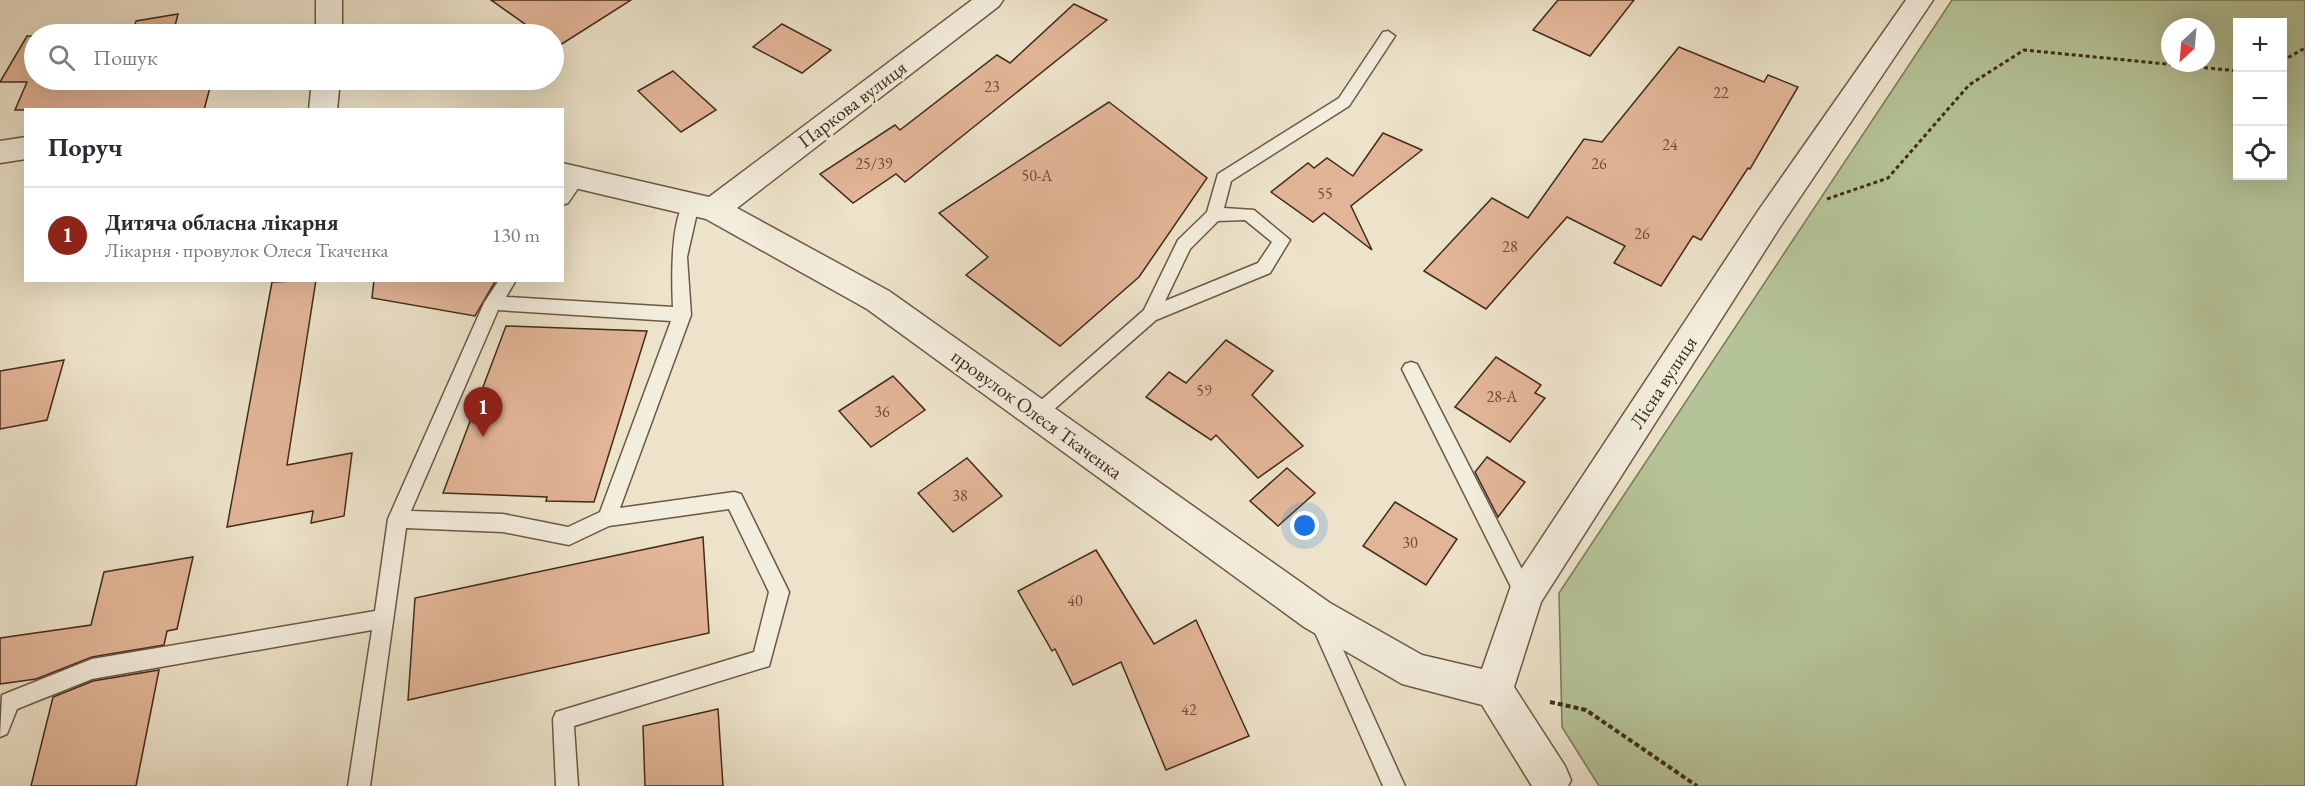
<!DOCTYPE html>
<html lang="uk">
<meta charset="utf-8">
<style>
body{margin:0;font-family:"EB Garamond",serif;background:#f2f2f3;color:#2b2b33}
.controls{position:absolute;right:18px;top:18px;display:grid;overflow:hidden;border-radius:0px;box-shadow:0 6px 24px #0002}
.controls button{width:54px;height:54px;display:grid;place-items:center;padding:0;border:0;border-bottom:2px solid #e1e1e2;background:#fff;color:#2b2b33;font:30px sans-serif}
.compass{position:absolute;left:2161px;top:18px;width:54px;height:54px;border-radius:50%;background:#fff;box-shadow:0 6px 24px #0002;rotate:206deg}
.you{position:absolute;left:1305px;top:526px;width:21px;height:21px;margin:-15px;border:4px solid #fff;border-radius:50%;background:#1a73e8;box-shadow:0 0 0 9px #1a73e833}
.badge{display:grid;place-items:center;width:39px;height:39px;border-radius:50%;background:#8f2418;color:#fff;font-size:20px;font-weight:700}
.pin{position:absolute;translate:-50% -50px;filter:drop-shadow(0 2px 3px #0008)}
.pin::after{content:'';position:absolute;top:32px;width:21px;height:18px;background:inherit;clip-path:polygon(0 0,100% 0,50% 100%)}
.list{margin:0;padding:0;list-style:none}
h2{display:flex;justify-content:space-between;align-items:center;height:78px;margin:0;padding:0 24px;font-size:26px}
h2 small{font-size:20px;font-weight:400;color:#7c7c81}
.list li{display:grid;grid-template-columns:39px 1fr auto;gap:18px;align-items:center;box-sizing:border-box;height:96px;padding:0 24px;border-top:2px solid #e1e1e2}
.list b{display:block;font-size:22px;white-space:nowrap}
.list p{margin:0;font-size:20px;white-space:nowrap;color:#7c7c81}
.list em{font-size:20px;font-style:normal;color:#7c7c81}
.icon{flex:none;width:33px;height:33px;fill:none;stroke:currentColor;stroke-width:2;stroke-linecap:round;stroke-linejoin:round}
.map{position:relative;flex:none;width:2305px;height:786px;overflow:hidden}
.search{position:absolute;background:#fff;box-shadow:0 6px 24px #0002;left:24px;top:24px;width:540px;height:66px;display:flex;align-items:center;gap:15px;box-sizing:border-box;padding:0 21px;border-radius:33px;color:#7c7c81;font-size:22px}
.panel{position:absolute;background:#fff;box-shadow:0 6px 24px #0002;left:24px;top:108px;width:540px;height:174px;border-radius:0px}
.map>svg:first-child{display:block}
.green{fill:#b5c498;stroke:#7b7858;stroke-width:1.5;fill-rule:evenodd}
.building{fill:#e3b598;stroke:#412b19;stroke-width:1.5}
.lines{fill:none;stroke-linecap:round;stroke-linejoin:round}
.lane-casing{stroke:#6c5945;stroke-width:3}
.street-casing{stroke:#6c5945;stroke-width:3}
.path-far1{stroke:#412b19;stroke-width:3;stroke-dasharray:4 3;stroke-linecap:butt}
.path{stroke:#412b19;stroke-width:4;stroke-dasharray:5 3;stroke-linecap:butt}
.lane{fill:#f3eddd;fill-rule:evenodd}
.street{fill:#f3eddd;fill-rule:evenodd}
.labels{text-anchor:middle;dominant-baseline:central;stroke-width:5;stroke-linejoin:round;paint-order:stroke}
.number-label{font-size:16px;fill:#6a4e39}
.street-label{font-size:20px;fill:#412b19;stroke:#f3eddd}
</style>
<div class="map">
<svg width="2305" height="786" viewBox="0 0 2305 786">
<rect width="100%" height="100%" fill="#ede3ca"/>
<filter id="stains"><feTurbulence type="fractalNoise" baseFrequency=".00333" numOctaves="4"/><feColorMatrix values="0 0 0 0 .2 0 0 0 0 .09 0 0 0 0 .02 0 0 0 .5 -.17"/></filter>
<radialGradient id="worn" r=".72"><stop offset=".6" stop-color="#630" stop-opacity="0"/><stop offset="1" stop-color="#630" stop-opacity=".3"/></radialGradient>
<path class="green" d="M1952 0H2305V786H1599L1562 727 1559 593ZM2238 22H2282V176H2238ZM2170 27H2206V63H2170Z"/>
<g class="building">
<polygon points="491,0 631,0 557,47 554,45 554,34 539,34"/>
<polygon points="1558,0 1634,0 1590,56 1533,30"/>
<polygon points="1074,4 1107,20 905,182 896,174 853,203 820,174 895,125 900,130 997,55 1010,63"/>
<polygon points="178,14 173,34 69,34 133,31 136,21"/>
<polygon points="782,24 831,50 802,73 753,47"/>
<polygon points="27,36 34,36 34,80 212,80 204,110 15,110 27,82 0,82"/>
<polygon points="1679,47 1764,82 1768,75 1798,87 1750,169 1748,168 1701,240 1693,236 1661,286 1614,263 1625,246 1567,217 1486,309 1424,271 1492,198 1528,218 1584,139 1602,142"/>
<polygon points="673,71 716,110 681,132 638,91"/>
<polygon points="1109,102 1207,178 1139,277 1060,346 966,275 988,257 939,213"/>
<polygon points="1383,133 1422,150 1351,206 1372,250 1324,213 1313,222 1271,192 1308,163 1314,168 1327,158 1353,176"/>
<polygon points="316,280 287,465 352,453 344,516 311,523 313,511 227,527 272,282"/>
<polygon points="374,280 496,280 475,316 372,298"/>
<polygon points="506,326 647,331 594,502 546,501 547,497 443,493"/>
<polygon points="1226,340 1273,371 1252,395 1303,446 1258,478 1216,435 1211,440 1146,397 1169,372 1186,383"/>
<polygon points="1496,357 1541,385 1535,393 1545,398 1510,442 1455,407"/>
<polygon points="64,360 47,420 0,429 0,371"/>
<polygon points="893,376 925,410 871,447 839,411"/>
<polygon points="1487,457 1525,482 1498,517 1475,472"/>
<polygon points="967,458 1002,496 953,532 918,493"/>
<polygon points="1287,468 1315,493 1278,526 1250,501"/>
<polygon points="1395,502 1457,539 1426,585 1363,546"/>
<polygon points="703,537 709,633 408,700 415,598"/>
<polygon points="1096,550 1154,644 1196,620 1249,736 1166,770 1121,662 1073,685 1055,649 1052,651 1018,591"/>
<polygon points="193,557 177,629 167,631 164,645 92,657 36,679 0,684 0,638 91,625 104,572"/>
<polygon points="159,670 136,786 31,786 53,697 93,681"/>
<polygon points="718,709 723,786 645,786 643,726"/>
</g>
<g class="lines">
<defs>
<g id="lane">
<path d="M1388 31 1395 36 1349 106 1231 181 1224 208 1254 210 1290 240 1270 273 1156 320 1043 419 1037 422 1031 419 1028 414 1031 409 1144 310 1178 240 1207 212 1218 174 1339 98 1383 32ZM1245 220 1272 242 1258 263 1165 301 1190 249 1218 221Z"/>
<path d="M577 172 585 178 568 203 562 205C562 192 562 177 577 172Z"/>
<path d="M691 198 699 204 687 257 691 315 620 508 734 492 741 494 789 592 769 666 574 726 578 786H556L553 719 556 712 754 652 769 592 729 509 609 526 569 545 503 532 406 528 370 786H348L372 630 92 679 17 709 7 734 0 737 2 695 92 659 375 611 388 519 484 303 499 280H516L506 297 673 307C672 287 669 205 691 198ZM498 310 671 321 600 512 568 527 503 514 411 511Z"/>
<polygon points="1411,362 1417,364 1532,589 1535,595 1532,601 1525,604 1518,601 1402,369 1405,364"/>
<polygon points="1319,610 1326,612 1405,786 1383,786 1309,619 1312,612"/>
</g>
<g id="street">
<rect x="316" y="0" width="26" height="34"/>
<polygon points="972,0 1003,0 999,6 737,208 889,291 1330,603 1422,655 1482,669 1512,583 1758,211 1906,0 1933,0 1780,227 1541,602 1514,687 1565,766 1571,780 1568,786 1532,786 1482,705 1402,684 1304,627 867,309 706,219 562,185 562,163 709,197"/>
<polygon points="312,80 340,80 337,110 309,110"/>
<polygon points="26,137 26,159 0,163 0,141"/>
</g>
</defs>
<use href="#lane" class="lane-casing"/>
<use href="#street" class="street-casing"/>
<g class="path-far1">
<polyline points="2282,61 2305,48"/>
<polyline points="1827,199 1888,178 1969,85 2024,50 2238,71"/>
</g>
<polyline class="path" points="1550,702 1586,710 1697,786"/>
<use href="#lane" class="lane"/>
<use href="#street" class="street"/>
</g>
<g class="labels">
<g class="number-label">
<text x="992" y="86">23</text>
<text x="1721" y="92">22</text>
<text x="1670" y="144">24</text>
<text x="874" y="163">25/39</text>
<text x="1599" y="163">26</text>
<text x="1037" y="175">50-А</text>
<text x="1325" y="193">55</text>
<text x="1642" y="233">26</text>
<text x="1510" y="246">28</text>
<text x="1204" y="390">59</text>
<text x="1502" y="396">28-А</text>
<text x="882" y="411">36</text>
<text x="960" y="495">38</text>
<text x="1410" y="542">30</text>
<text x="1075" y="600">40</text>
<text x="1189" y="709">42</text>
</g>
<g class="street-label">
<text transform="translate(852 104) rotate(-37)">Паркова вулиця</text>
<text transform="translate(1663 382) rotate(-57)">Лісна вулиця</text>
<text transform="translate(1037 414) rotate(36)">провулок Олеся Ткаченка</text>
</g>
</g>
<rect width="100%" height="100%" filter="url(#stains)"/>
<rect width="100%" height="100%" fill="url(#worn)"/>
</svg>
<div class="controls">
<button>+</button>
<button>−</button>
<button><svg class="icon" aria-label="locate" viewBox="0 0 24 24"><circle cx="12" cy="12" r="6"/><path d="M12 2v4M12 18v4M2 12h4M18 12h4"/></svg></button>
</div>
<svg class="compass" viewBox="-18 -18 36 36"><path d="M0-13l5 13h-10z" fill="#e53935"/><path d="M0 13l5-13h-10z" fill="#7c7c81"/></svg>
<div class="you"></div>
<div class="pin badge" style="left:483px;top:437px">1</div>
<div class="search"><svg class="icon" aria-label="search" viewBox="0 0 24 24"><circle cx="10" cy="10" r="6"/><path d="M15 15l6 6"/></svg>Пошук</div>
<section class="panel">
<h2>Поруч<small></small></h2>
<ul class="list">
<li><span class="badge">1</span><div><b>Дитяча обласна лікарня</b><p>Лікарня · провулок Олеся Ткаченка</p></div><em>130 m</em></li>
</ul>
</section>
</div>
